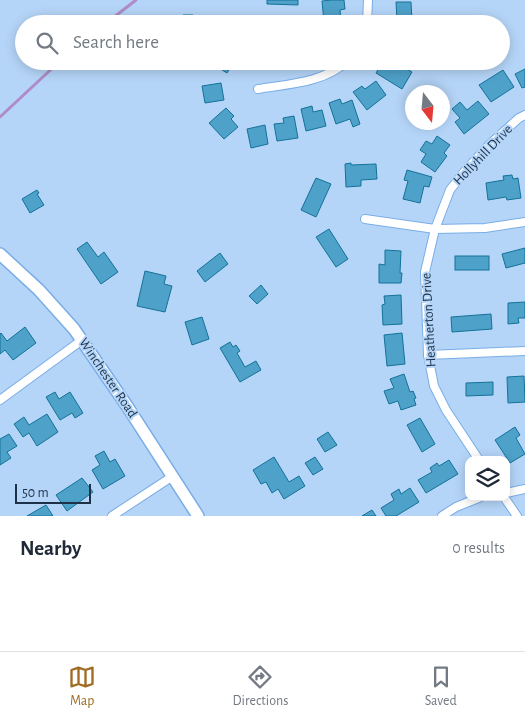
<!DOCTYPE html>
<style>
body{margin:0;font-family:"Alegreya Sans",sans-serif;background:#f6f6f7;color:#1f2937}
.controls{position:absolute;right:15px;bottom:15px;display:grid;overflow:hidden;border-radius:10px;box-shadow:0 2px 12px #0003}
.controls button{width:45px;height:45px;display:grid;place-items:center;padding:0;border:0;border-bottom:1px solid #e0e1e3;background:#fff;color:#1f2937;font:25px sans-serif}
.compass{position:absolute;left:405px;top:85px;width:45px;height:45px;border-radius:50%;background:#fff;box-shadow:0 2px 12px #0003;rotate:164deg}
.scale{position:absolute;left:15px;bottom:12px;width:76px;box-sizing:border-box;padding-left:5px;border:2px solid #1d3249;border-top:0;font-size:14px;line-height:18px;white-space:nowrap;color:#1d3249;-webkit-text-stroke:4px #b5d5f8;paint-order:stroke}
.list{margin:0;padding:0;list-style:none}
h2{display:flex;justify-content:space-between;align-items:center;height:65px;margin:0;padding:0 20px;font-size:21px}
h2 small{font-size:16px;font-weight:400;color:#747a83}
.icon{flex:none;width:28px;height:28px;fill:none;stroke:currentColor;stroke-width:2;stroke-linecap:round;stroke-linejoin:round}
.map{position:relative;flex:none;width:525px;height:516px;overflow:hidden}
.search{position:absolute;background:#fff;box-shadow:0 2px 12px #0003;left:15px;right:15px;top:15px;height:55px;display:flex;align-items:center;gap:12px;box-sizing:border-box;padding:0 18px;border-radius:28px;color:#747a83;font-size:19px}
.sheet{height:135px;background:#fff}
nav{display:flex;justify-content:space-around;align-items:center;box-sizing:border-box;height:70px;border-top:1px solid #e0e1e3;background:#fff;font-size:14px;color:#747a83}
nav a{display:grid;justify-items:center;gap:2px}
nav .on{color:#9e6b21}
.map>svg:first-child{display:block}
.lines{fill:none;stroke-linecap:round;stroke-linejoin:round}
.stream{stroke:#af8cc7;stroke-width:3}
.building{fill:#4ea1c9;stroke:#147298}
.street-casing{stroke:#79ade6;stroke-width:10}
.secondary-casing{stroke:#79ade6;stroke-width:14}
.street{stroke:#fff;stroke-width:8}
.secondary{stroke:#fff;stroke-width:11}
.labels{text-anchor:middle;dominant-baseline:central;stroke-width:4;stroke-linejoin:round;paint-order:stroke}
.street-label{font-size:14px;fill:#1d3249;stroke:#b5d5f8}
</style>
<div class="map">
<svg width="525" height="516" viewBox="0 0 525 516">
<rect width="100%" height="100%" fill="#b5d5f8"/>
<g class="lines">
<g class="stream">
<polyline points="105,24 136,0"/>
<polyline points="0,117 60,61"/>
</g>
</g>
<g class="building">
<polygon points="267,0 298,0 298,5 267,4"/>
<polygon points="332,0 344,0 345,9 340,10 341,20 324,22 322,1"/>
<polygon points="396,2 411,2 412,21 397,21"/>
<polygon points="183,15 193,15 193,24 182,24"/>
<polygon points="208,61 228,61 232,64 227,73"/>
<polygon points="393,61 412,72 402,89 376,73 382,63 389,68"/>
<polygon points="525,69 525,87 522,88 515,74"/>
<polygon points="503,70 514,87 491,102 479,85"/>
<polygon points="376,81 386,95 367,110 353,92 362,86 365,89"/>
<polygon points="221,83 224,100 205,103 202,86"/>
<polygon points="340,99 342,104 352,100 360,124 353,127 350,119 336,124 329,103"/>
<polygon points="478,101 489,114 464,134 455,122 460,118 452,109 460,102 467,110"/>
<polygon points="312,106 313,112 322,110 326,126 306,131 301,109"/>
<polygon points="226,108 234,116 231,119 238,127 224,139 209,123"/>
<polygon points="294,116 298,138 277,141 274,124 284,123 283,118"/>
<polygon points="265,125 268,144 251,148 247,129"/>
<polygon points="437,136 450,145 444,153 447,156 435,172 421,162 426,154 420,150 426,141 432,144"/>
<polygon points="351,163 351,165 376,164 377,179 361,180 361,186 346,187 345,164"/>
<polygon points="407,170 432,177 429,187 424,186 420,203 403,199 408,181 404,180"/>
<polygon points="512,175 513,179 518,178 521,198 507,200 506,197 488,200 486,183 504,180 503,176"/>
<polygon points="316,178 331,184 316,217 301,210"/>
<polygon points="37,190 39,193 37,194 44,205 30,213 22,199"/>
<polygon points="329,229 348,259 336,267 316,237"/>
<polygon points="87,242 98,257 104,252 118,272 101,284 77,249"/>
<polygon points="525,248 525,263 506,268 502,254"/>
<polygon points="385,250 401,251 400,273 402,273 401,283 379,283 379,264 385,265"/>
<polygon points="220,253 228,264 205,282 197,271"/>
<rect x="455" y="256" width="34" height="14"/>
<polygon points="145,271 166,276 164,284 172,286 165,312 137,306"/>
<polygon points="261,285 268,294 257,304 249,296"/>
<polygon points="401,295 402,324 383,325 382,305 385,304 384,296"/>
<polygon points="525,302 525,318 518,318 519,323 508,324 508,303"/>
<polygon points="491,314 492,329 452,332 451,317"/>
<polygon points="202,317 209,339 192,345 185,322"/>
<polygon points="25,327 36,343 13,360 5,350 0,354 0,334 1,333 7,341"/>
<polygon points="402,333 405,364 387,366 384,335"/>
<polygon points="230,342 233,347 236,345 240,351 237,353 245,367 256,361 261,370 240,382 220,348"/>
<polygon points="404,374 410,392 413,391 416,398 414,399 416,405 401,410 398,401 389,404 384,391 394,388 390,379"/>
<polygon points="524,376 525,402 508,403 507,377"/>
<polygon points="493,382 493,395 466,396 466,383"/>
<polygon points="55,392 59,399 70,392 83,413 75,418 72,413 60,420 46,397"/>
<polygon points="47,414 58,432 37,446 29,433 23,437 14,424 24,417 29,425"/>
<polygon points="420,418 435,444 422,452 407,425"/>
<polygon points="515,427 520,435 516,438 525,454 510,463 495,440"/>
<polygon points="328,432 337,445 325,452 317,439"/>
<polygon points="9,434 17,446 7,452 11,458 0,465 0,439"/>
<polygon points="104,451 110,462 115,459 125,476 103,489 92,470 100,465 95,456"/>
<polygon points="274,457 289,482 299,476 305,486 284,499 278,489 272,493 266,482 261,484 253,470"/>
<polygon points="315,457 323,469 313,475 305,463"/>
<polygon points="449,460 458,474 426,493 418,480 432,472 430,468 437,463 439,466"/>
<polygon points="82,478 93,492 67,511 56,495"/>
<polygon points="410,488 419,502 396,516 386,516 381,508 394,500 391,494 399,489 401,494"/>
<polygon points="46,505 53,516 27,516"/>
<polygon points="372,510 376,516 362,516"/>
</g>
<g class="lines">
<defs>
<g id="street">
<polyline points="367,24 368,0"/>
<path d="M258 89C288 84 324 83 347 61"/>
<polyline points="365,219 435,229 485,228 525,222"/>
<polyline points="428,355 525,351"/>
<polyline points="0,400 82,340"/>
<polyline points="479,460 446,410 434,386 428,355 425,272 435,229 450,190 464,172 489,145 519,118 525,115"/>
<polyline points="506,493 525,489"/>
<polyline points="504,497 517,516"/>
<polyline points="112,516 173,476"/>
<polyline points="442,516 456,507 481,497"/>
</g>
<polyline id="secondary" points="0,254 39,290 74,329 127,406 198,516"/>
</defs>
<use href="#street" class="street-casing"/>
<use href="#secondary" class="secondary-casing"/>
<use href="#street" class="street"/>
<use href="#secondary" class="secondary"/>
</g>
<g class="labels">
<g class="street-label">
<text transform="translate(483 155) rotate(-46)">Hollyhill Drive</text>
<text transform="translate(429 320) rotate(-93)">Heatherton Drive</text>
<text transform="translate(108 378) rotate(56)">Winchester Road</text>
</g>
</g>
</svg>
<div class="controls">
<button><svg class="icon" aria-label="layers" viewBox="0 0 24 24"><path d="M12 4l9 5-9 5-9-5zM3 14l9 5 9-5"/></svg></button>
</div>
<svg class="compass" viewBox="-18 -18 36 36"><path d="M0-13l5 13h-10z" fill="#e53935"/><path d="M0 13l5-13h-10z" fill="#747a83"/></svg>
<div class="scale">50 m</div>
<div class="search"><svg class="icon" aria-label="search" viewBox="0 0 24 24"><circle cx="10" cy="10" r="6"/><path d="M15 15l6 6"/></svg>Search here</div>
</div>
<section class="sheet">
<h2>Nearby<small>0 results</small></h2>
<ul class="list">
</ul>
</section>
<nav>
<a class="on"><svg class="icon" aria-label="map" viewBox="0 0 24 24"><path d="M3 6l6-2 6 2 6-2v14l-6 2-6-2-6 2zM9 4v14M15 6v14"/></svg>Map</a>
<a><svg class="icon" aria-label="directions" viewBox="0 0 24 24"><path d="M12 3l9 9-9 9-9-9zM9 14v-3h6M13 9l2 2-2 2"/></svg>Directions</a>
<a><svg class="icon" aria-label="saved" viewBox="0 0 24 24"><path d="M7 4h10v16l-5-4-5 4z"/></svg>Saved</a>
</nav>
